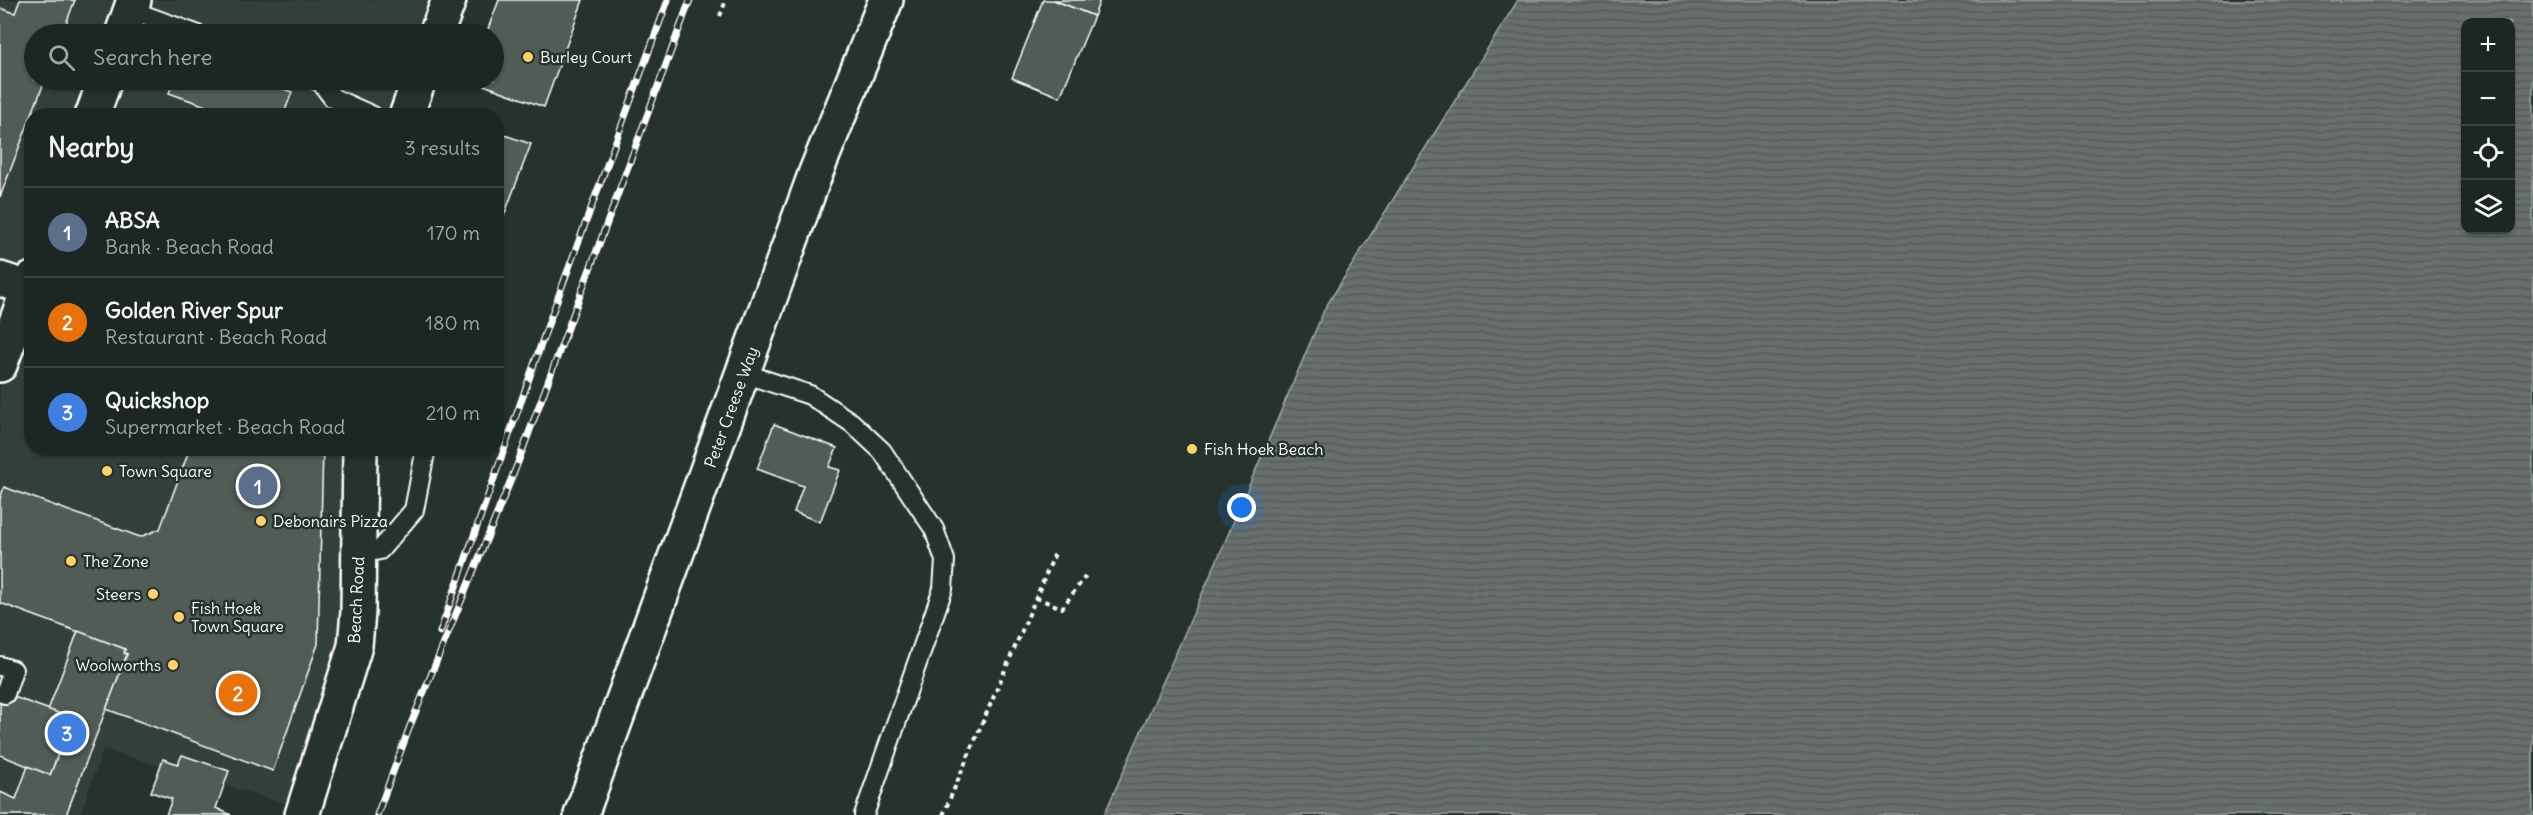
<!DOCTYPE html>
<meta charset="utf-8">
<style>
body{margin:0;font-family:Delius,sans-serif;background:#29322f;color:#f1f3f6}
.controls{position:absolute;right:18px;top:18px;display:grid;overflow:hidden;border-radius:12px;box-shadow:0 2px 4px #0004}
.controls button{width:54px;height:54px;display:grid;place-items:center;padding:0;border:0;border-bottom:2px solid #3a4340;background:#1c2622;color:#f1f3f6;font:30px sans-serif}
.you{position:absolute;left:1242px;top:508px;width:21px;height:21px;margin:-15px;border:4px solid #fff;border-radius:50%;background:#1a73e8;box-shadow:0 0 0 9px #1a73e833}
.badge{display:grid;place-items:center;width:39px;height:39px;border-radius:50%;background:#ffd166;color:#fff;font-size:20px;font-weight:700}
.pin{position:absolute;translate:-50% -50%;border:3px solid #fff;box-shadow:0 2px 6px #0006}
.list{margin:0;padding:0;list-style:none}
h2{display:flex;justify-content:space-between;align-items:center;height:78px;margin:0;padding:0 24px;font-size:26px}
h2 small{font-size:20px;font-weight:400;color:#a0a5a5}
.list li{display:grid;grid-template-columns:39px 1fr auto;gap:18px;align-items:center;box-sizing:border-box;height:90px;padding:0 24px;border-top:2px solid #3a4340}
.list b{display:block;font-size:22px;white-space:nowrap}
.list p{margin:0;font-size:20px;white-space:nowrap;color:#a0a5a5}
.list em{font-size:20px;font-style:normal;color:#a0a5a5}
.icon{flex:none;width:33px;height:33px;fill:none;stroke:currentColor;stroke-width:2;stroke-linecap:round;stroke-linejoin:round}
.map{position:relative;flex:none;width:2533px;height:815px;overflow:hidden}
.search{position:absolute;background:#1c2622;box-shadow:0 2px 4px #0004;left:24px;top:24px;width:480px;height:66px;display:flex;align-items:center;gap:15px;box-sizing:border-box;padding:0 21px;border-radius:33px;color:#a0a5a5;font-size:22px}
.panel{position:absolute;background:#1c2622;box-shadow:0 2px 4px #0004;left:24px;top:108px;width:480px;height:348px;border-radius:24px}
.map>svg:first-child{display:block}
.built{fill:#333f3a}
.water{fill:url(#water-rules);stroke:#a4a9a7;stroke-width:1.5;fill-rule:evenodd}
.building{fill:#515c57;stroke:#fff;stroke-width:1.5}
.lines{fill:none;stroke-linecap:round;stroke-linejoin:round}
.lane-casing{stroke:#fff;stroke-width:22}
.street-casing{stroke:#fff;stroke-width:38}
.primary-casing{stroke:#fff;stroke-width:38}
.path{stroke:#fff;stroke-width:4;stroke-dasharray:4.5 4.5;stroke-linecap:butt}
.lane{stroke:#26332d;stroke-width:18}
.street{stroke:#26332d;stroke-width:33}
.primary{stroke:#26332d;stroke-width:33}
.rail-casing{stroke:#fff;stroke-width:7}
.rail{stroke:#26332d;stroke-width:4.5;stroke-dasharray:14;stroke-linecap:butt}
.poi-dot{fill:#ffd166;stroke:#26332d;stroke-width:2}
.labels{text-anchor:middle;dominant-baseline:central;stroke-width:5;stroke-linejoin:round;paint-order:stroke}
.poi-label{font-size:16px;fill:#fff;stroke:#26332d;text-anchor:start}
.street-label{font-size:16px;fill:#fff;stroke:#26332d}
</style>
<div class="map">
<svg width="2533" height="815" viewBox="0 0 2533 815">
<defs>
<pattern id="water-rules" width="6" height="5" patternUnits="userSpaceOnUse" patternTransform="scale(1.5)"><rect width="6" height="5" fill="#67706c"/><path d="M0 2.5h6" fill="none" stroke="#575a59"/></pattern>
</defs>
<rect width="100%" height="100%" fill="#26332d"/>
<filter id="ink" filterUnits="userSpaceOnUse"><feTurbulence type="fractalNoise" baseFrequency=".0167" numOctaves="2"/><feDisplacementMap in="SourceGraphic" scale="12" xChannelSelector="R" yChannelSelector="G"/><feConvolveMatrix kernelMatrix="1 2 1 2 8 2 1 2 1" color-interpolation-filters="sRGB"/></filter>
<g filter="url(#ink)">
<polygon class="built" points="0,0 449,0 436,34 34,34 34,80 419,80 406,115 32,116 32,448 360,449 358,612 304,809 103,749 80,815 0,815"/>
<path class="water" d="M1518 0H2533V815H1104L1221 551 1325 308ZM2466 22H2510V230H2466Z"/>
<g class="building">
<polygon points="20,0 75,0 62,34 34,34 34,80 45,80 0,197 0,8 15,13"/>
<polygon points="499,0 583,0 544,107 470,80 494,80 494,34 486,34"/>
<polygon points="1043,0 1054,0 1094,16 1060,97 1012,78"/>
<polygon points="1054,0 1100,0 1094,16"/>
<polygon points="174,80 257,80 292,92 283,116 234,116 169,93"/>
<polygon points="496,132 531,144 496,237"/>
<polygon points="774,424 837,448 829,467 840,470 820,522 794,512 803,486 757,469"/>
<polygon points="190,448 323,448 318,644 273,771 106,709 127,654 124,653 125,649 0,603 0,499 4,487 140,537 160,529"/>
<polygon points="78,631 125,649 124,653 127,654 66,815 0,815 0,792 16,799 28,766 50,775 72,718 48,710"/>
<polygon points="0,692 72,718 50,775 0,755"/>
<polygon points="182,755 229,771 216,808 231,815 166,815 172,799 151,792 163,759 178,764"/>
</g>
<g class="lines">
<defs>
<g id="lane">
<polyline points="130,10 196,34"/>
<polyline points="316,80 320,81 333,98 373,116"/>
<polyline points="743,373 810,395 852,423 882,451 934,529 945,560 943,589 864,815"/>
<polyline points="359,553 380,550 414,510 426,448"/>
<polyline points="0,666 13,670 5,694"/>
</g>
<g id="street">
<polyline points="436,34 449,0"/>
<polyline points="406,116 419,80"/>
<polyline points="0,279 28,288"/>
<polyline points="302,815 355,646 358,612 360,448"/>
<polyline points="581,815 816,172 886,0"/>
</g>
<g id="primary">
<polyline points="122,34 134,0"/>
<polyline points="92,116 105,80"/>
<polyline points="0,365 32,279"/>
</g>
</defs>
<use href="#lane" class="lane-casing"/>
<use href="#street" class="street-casing"/>
<use href="#primary" class="primary-casing"/>
<g class="path">
<polyline points="720,16 726,0"/>
<polyline points="1036,598 1062,608 1088,573"/>
<polyline points="943,815 1056,551"/>
</g>
<use href="#lane" class="lane"/>
<use href="#street" class="street"/>
<use href="#primary" class="primary"/>
<defs>
<g id="rail">
<polyline points="440,632 550,319 668,0"/>
<polyline points="377,815 410,726 517,465 690,0"/>
</g>
</defs>
<use href="#rail" class="rail-casing"/>
<use href="#rail" class="rail"/>
</g>
</g>
<g class="poi-dot">
<circle cx="528" cy="57" r="6"/>
<circle cx="1192" cy="449" r="6"/>
<circle cx="107" cy="471" r="6"/>
<circle cx="261" cy="521" r="6"/>
<circle cx="71" cy="561" r="6"/>
<circle cx="153" cy="594" r="6"/>
<circle cx="179" cy="617" r="6"/>
<circle cx="173" cy="665" r="6"/>
</g>
<g class="labels">
<g class="poi-label">
<text x="540" y="57">Burley Court</text>
<text x="1204" y="449">Fish Hoek Beach</text>
<text x="119" y="471">Town Square</text>
<text x="273" y="521">Debonairs Pizza</text>
<text x="83" y="561">The Zone</text>
<text x="141" y="594" text-anchor="end">Steers</text>
<text x="191" y="608">Fish Hoek<tspan x="191" dy="18">Town Square</tspan></text>
<text x="161" y="665" text-anchor="end">Woolworths</text>
</g>
<g class="street-label">
<text transform="translate(731 407) rotate(-70)">Peter Creese Way</text>
<text transform="translate(356 600) rotate(-87)">Beach Road</text>
</g>
</g>
</svg>
<div class="controls">
<button>+</button>
<button>−</button>
<button><svg class="icon" aria-label="locate" viewBox="0 0 24 24"><circle cx="12" cy="12" r="6"/><path d="M12 2v4M12 18v4M2 12h4M18 12h4"/></svg></button>
<button><svg class="icon" aria-label="layers" viewBox="0 0 24 24"><path d="M12 4l9 5-9 5-9-5zM3 14l9 5 9-5"/></svg></button>
</div>
<div class="you"></div>
<div class="pin badge" style="left:258px;top:486px;background:#5c6f8a">1</div>
<div class="pin badge" style="left:238px;top:693px;background:#e8710a">2</div>
<div class="pin badge" style="left:67px;top:733px;background:#3f7fe0">3</div>
<div class="search"><svg class="icon" aria-label="search" viewBox="0 0 24 24"><circle cx="10" cy="10" r="6"/><path d="M15 15l6 6"/></svg>Search here</div>
<section class="panel">
<h2>Nearby<small>3 results</small></h2>
<ul class="list">
<li><span class="badge" style="background:#5c6f8a">1</span><div><b>ABSA</b><p>Bank · Beach Road</p></div><em>170 m</em></li>
<li><span class="badge" style="background:#e8710a">2</span><div><b>Golden River Spur</b><p>Restaurant · Beach Road</p></div><em>180 m</em></li>
<li><span class="badge" style="background:#3f7fe0">3</span><div><b>Quickshop</b><p>Supermarket · Beach Road</p></div><em>210 m</em></li>
</ul>
</section>
</div>
